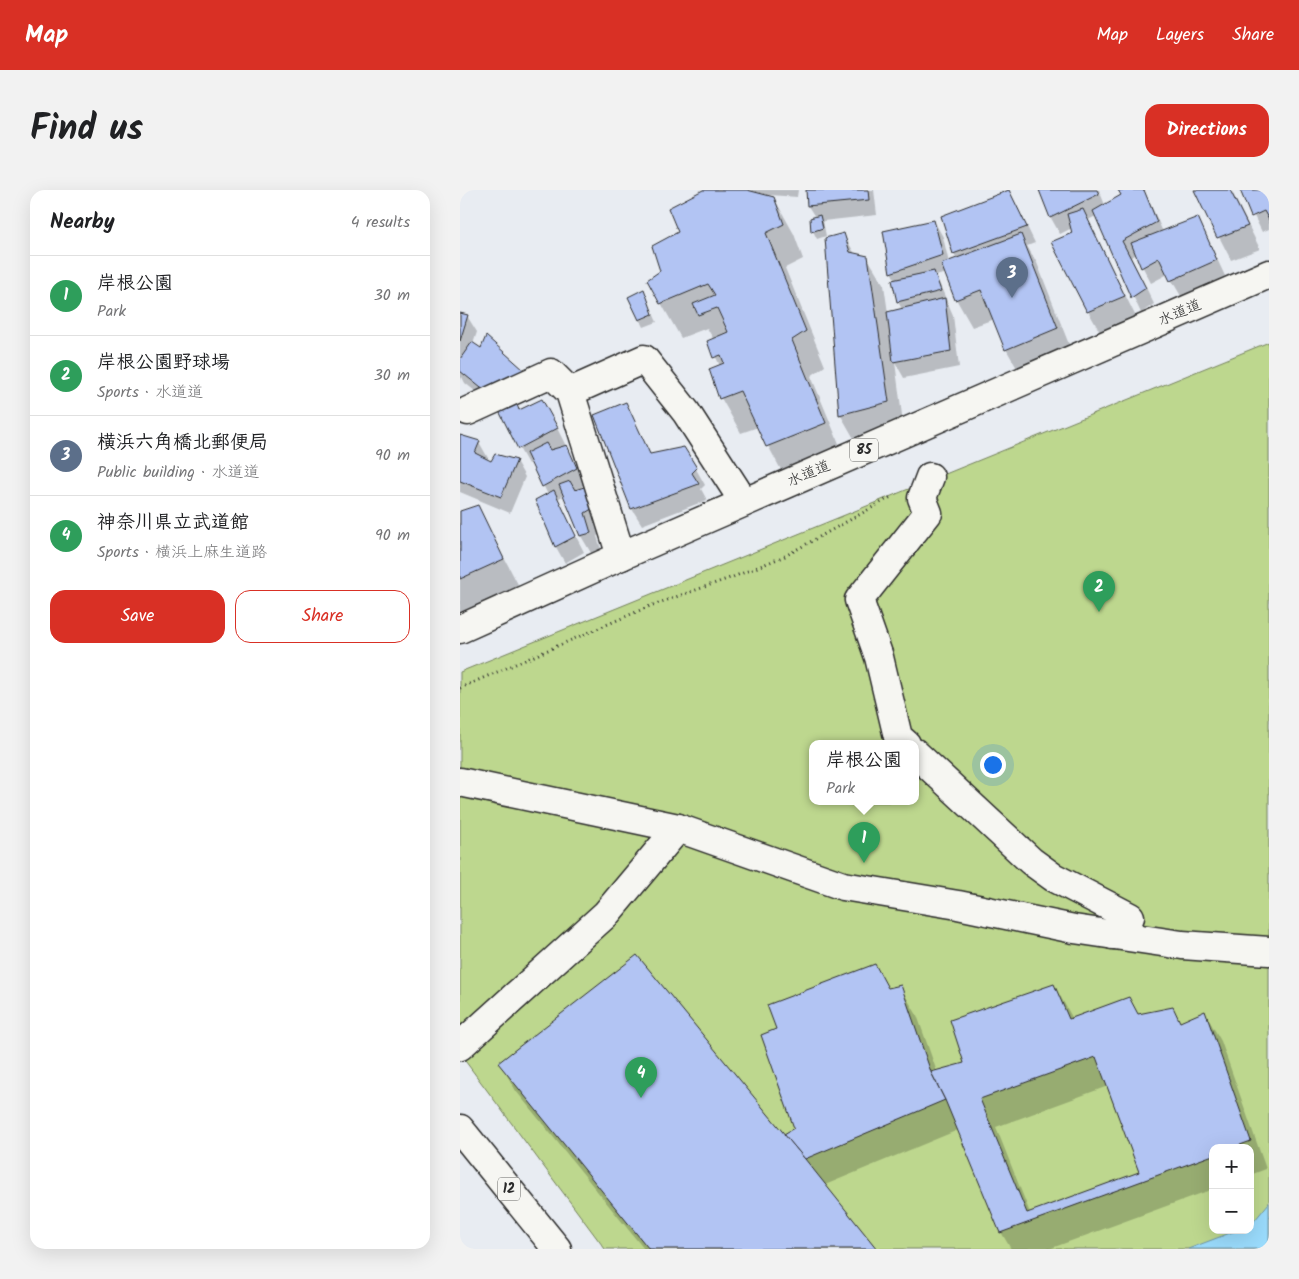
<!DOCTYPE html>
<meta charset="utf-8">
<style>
body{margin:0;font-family:Kalam,"Klee One",sans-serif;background:#f2f2f2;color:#202124}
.controls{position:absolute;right:15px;bottom:15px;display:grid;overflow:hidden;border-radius:10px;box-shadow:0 5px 20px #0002}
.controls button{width:45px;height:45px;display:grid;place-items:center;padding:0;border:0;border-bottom:1px solid #e0e0e0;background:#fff;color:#202124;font:25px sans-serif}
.you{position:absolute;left:532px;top:574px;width:18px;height:18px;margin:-12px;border:4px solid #fff;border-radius:50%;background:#1a73e8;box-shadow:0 0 0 8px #1a73e833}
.badge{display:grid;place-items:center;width:32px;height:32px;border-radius:50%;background:#d93025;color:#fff;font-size:16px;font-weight:700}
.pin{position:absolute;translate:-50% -41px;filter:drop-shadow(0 1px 2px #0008)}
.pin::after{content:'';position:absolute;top:26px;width:18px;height:15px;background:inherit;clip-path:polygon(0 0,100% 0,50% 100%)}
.popup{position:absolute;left:349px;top:550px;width:110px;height:65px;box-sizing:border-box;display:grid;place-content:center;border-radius:10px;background:#fff;filter:drop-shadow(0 1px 4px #0005);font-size:16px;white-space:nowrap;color:#757577}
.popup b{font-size:19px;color:#202124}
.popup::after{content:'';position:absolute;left:50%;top:100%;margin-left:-10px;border:10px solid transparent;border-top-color:#fff}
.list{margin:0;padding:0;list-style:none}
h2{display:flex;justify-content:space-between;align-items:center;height:65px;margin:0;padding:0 20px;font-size:21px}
h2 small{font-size:16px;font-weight:400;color:#757577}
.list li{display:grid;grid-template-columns:32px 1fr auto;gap:15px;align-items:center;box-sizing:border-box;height:80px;padding:0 20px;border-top:1px solid #e0e0e0}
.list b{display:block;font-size:19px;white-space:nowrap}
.list p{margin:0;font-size:16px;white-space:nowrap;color:#757577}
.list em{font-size:16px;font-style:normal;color:#757577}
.actions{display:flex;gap:10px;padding:15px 20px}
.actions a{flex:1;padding:11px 0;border:1px solid #d93025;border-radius:15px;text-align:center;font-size:18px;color:#d93025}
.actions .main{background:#d93025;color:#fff}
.map{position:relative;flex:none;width:809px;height:1059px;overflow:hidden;border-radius:15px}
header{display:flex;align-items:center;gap:30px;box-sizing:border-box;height:70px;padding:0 25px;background:#d93025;color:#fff}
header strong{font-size:24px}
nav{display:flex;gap:28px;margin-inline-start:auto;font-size:18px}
.intro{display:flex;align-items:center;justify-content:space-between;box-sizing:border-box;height:120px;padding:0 30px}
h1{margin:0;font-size:35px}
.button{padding:12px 22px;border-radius:15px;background:#d93025;color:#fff;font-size:18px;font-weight:700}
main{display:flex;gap:30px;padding:0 30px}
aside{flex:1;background:#fff;border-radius:15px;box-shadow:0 5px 20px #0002}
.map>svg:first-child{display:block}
.green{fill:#bdd78e;stroke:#74815c;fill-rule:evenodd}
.water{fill:#9adbfc;stroke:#6e95a8}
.shadow{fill:#0003;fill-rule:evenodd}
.building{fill:#b2c4f3;stroke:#2b2b2b;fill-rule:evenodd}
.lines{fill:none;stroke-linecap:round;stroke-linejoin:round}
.street-casing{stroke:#2b2b2b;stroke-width:31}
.primary-casing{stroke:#2b2b2b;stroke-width:31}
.path{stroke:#2b2b2b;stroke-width:3;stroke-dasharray:1 4;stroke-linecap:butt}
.street{stroke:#f6f6f2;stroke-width:28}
.primary{stroke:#f6f6f2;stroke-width:28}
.labels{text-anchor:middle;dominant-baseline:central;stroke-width:5;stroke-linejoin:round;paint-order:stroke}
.shield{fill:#f6f6f2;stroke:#686867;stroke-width:1}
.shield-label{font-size:14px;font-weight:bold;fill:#2b2b2b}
.street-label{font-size:15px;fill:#2b2b2b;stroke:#f6f6f2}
</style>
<header>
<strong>Map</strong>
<nav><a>Map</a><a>Layers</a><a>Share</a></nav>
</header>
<div class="intro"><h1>Find us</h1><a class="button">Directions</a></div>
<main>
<aside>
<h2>Nearby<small>4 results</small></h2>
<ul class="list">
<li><span class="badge" style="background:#2e9e5b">1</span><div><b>岸根公園</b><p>Park</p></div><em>30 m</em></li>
<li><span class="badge" style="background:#2e9e5b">2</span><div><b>岸根公園野球場</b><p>Sports · 水道道</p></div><em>30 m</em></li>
<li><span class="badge" style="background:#5c6f8a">3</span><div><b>横浜六角橋北郵便局</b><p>Public building · 水道道</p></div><em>90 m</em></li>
<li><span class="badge" style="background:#2e9e5b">4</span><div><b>神奈川県立武道館</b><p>Sports · 横浜上麻生道路</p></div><em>90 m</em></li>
</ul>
<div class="actions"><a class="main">Save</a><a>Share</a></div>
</aside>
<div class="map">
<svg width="809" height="1059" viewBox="0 0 809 1059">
<rect width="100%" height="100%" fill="#e8ecf2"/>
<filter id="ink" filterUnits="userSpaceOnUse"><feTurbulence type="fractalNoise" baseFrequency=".02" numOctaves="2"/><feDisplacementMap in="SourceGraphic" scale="10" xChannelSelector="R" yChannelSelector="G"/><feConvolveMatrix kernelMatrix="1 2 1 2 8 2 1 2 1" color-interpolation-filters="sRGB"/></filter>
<g filter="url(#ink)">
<path class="green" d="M809 152V1059H145L0 864V482ZM353 554H455V612H353ZM753 958H790V1040H753Z"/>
<polygon class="water" points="809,1013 809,1059 728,1059 778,1040 790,1040 790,1036"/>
<g class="shadow">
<polygon points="245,0 338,0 337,7 297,4 314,8 334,44 343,69 325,78 365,176 351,186 385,268 327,291 298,237 281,243 261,208 260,176 249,152 254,150 247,138 221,148 201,113 202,81 219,43"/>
<polygon points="346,0 414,0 417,25 363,31 366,46 357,49 353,41 355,27 348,16"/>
<polygon points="581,0 639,0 645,15 662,5 659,0 684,0 703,42 738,28 765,86 721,106 708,84 691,93 676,64 671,67 694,114 681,123 636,26 628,30 677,129 641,144 628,121 612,38 600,44 591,28"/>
<polygon points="735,0 771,0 800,59 771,70"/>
<polygon points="781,0 809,0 809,39 802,42"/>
<polygon points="558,18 575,53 567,56 577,73 614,167 562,187 546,159 534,129 512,137 496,109 486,83 476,86 493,125 499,177 444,188 435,172 444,240 396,252 380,224 384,45 395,64 407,67 424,95 428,123 442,119 438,112 436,91 431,82 474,31 483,47 489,73 497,70 494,63"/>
<polygon points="183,101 197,132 184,137 180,129"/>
<polygon points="0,124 7,126 17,142 13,154 21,160 27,148 63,181 36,218 5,193 2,187 0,191"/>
<polygon points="165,213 191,265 236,279 245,295 241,299 247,310 182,335 172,319 135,226"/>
<polygon points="60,221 91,226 125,294 117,301 126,298 147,340 137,346 143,366 134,368 121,346 105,305 97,309 124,362 105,373 96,357 77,310 88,305 72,272 68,274 59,258"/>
<polygon points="0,247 19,252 28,268 27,270 32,272 56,271 65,287 50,323 0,302"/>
<polygon points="17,316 63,404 0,433 0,322"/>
<path d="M594 795 613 829 678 826 720 833 745 823 761 851 806 979 790 985V958H753V999L589 1059H551L541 1042 498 940 365 995 416 1059H184L56 901 40 873 324 946 335 938 428 799 440 797 457 825 477 882 505 874ZM648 896 680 983 570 1023 536 937Z"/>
</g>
<g class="building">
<polygon points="243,0 287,0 314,7 324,34 306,43 346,141 332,150 366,233 306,257 280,201 259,209 249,179 264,173 261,165 253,168 247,151 268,142 257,118 238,125 233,114 255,105 248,94 200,114 187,90 200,81 192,56 218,42 208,18"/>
<polygon points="346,0 408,0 409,10 347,16"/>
<polygon points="549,0 567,37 493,64 481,26"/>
<polygon points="579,0 637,0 639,4 590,28"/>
<polygon points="658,0 684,0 697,32 662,51 686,98 671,108 633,21 661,5"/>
<polygon points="734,0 770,0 788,36 757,48"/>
<polygon points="780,0 809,0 809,30 804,21 791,27"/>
<polygon points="623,19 665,106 627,122 591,52 612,43 607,24"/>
<polygon points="360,25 363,38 351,42 350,28"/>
<polygon points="738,27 757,70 710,91 699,68 681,78 671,53"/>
<polygon points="474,30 483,65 430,83 423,41"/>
<polygon points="384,43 390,62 408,66 429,212 379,225 365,48"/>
<polygon points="561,44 598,138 545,160 521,100 495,110 481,74"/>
<polygon points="474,81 481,101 437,112 432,90"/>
<polygon points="184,99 193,124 179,130 168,107"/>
<polygon points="485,108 491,161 433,172 427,122"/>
<polygon points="0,123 8,125 0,151"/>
<polygon points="26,146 64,180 26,202 0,181 0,169 12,152 21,158"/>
<polygon points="82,209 98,238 58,259 39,221 56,212 59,220"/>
<polygon points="166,212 190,264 224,257 237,278 232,283 239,294 171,319 134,225"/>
<polygon points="0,245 20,251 15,263 31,271 35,264 57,270 41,307 0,291"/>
<polygon points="86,253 90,260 107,255 117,278 82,297 66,263"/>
<polygon points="110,291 115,300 127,296 135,317 125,323 131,343 120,346 99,295"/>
<polygon points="94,300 116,346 95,357 75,310"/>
<polygon points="18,315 44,369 0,389 0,321"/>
<polygon points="177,765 345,969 417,1059 189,1059 38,873"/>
<polygon points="415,774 428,798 441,795 471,882 485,910 345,969 324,944 334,938 301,845 316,839 307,815"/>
<path d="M594 794 609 829 669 807 678 824 713 817 720 832 745 821 791 951 772 958H753V965L540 1043 485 910 471 882 504 873 490 830ZM636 867 679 982 567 1023 520 909Z"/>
</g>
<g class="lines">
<defs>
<g id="street">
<polyline points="110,202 184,169 226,222 284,312"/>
<polyline points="8,221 91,183 110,202 161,366"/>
<polyline points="446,554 438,547 419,467 399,410 468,323 462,308 470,287"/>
<polyline points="455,563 571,671 593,687 670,727 653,745"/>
<polyline points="0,592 218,638 383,696 498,715 614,739 722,755 809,761"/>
<polyline points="0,856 146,724 218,638"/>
</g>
<g id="primary">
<polyline points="0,439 161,366 809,84"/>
<polyline points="0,939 97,1059"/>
</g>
</defs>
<use href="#street" class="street-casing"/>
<use href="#primary" class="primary-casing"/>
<g class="path">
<polyline points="0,498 190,416 273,387 325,366 431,307"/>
<polyline points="806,1059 809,1051"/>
</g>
<use href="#street" class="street"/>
<use href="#primary" class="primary"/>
</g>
</g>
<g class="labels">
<g class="shield">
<rect x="390" y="248.5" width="28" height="23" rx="4"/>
<rect x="38" y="987.5" width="22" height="23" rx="4"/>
</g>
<g class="shield-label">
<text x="404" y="260">85</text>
<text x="49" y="999">12</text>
</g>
<g class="street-label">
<text transform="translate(720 123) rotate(-23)">水道道</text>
<text transform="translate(349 284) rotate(-23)">水道道</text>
</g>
</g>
</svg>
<div class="controls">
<button>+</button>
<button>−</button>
</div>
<div class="you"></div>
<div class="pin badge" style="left:404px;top:673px;background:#2e9e5b">1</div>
<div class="popup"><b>岸根公園</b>Park</div>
<div class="pin badge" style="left:639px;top:422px;background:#2e9e5b">2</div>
<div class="pin badge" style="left:552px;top:108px;background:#5c6f8a">3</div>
<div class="pin badge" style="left:181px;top:908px;background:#2e9e5b">4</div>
</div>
</main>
